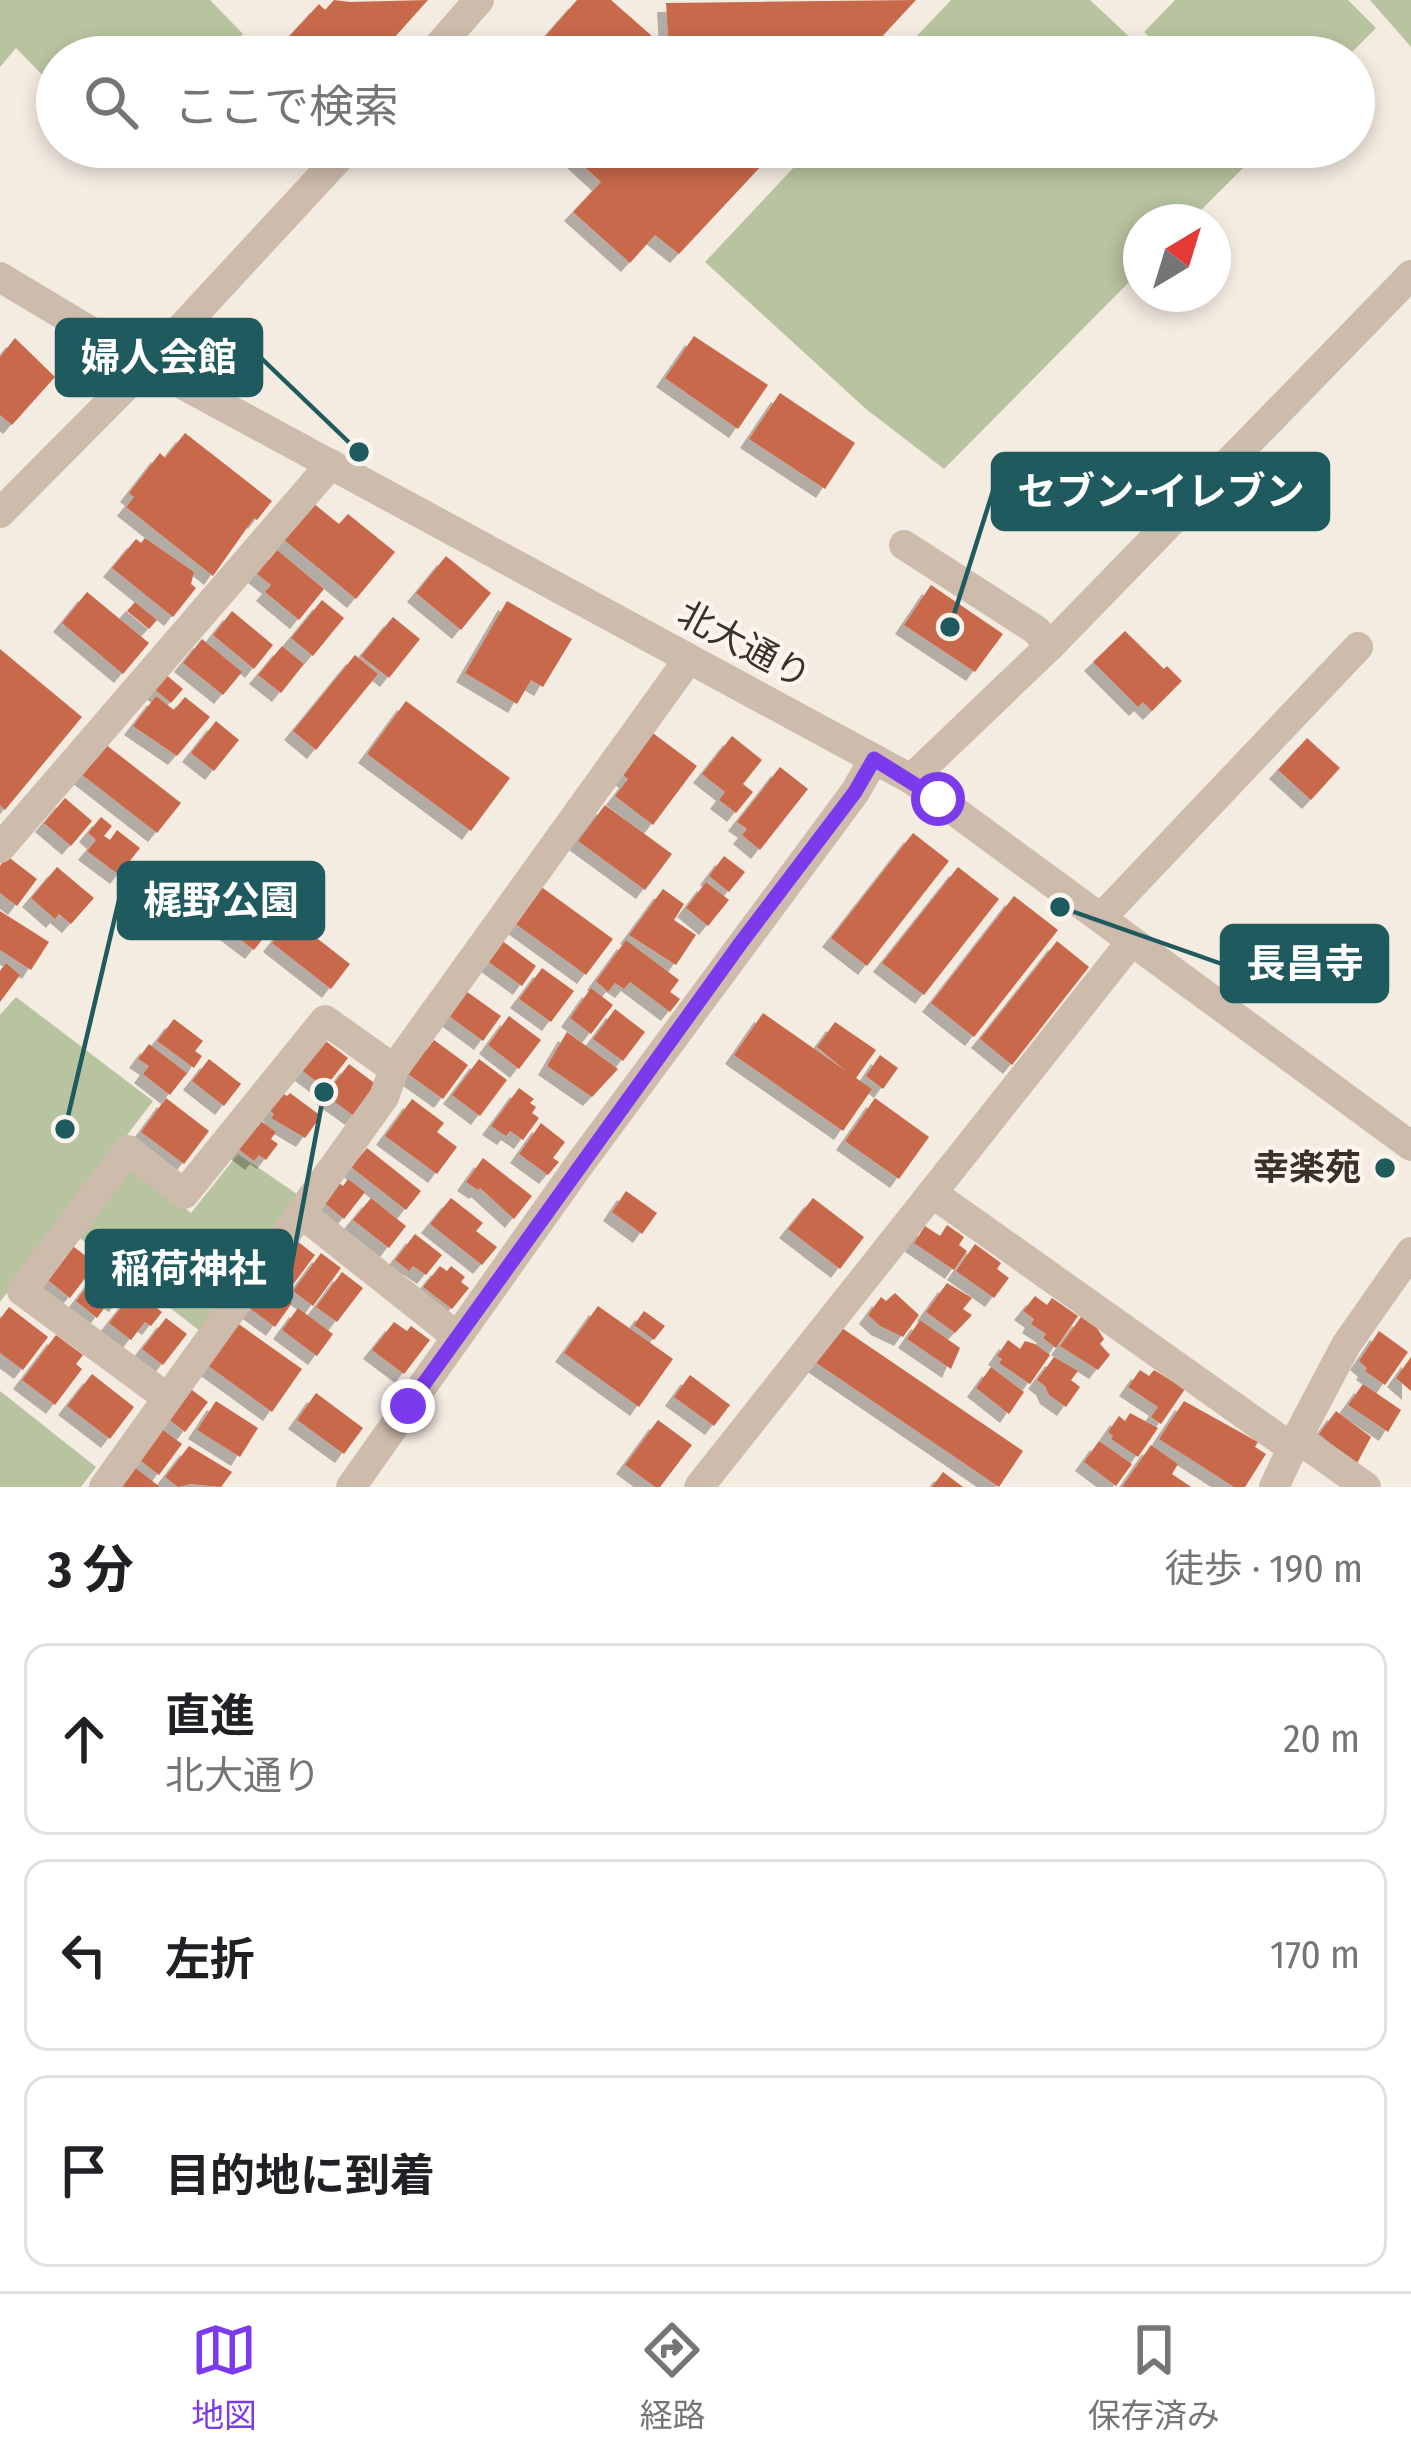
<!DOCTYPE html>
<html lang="ja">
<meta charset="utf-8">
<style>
body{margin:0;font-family:"Fira Sans Condensed","Noto Sans JP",sans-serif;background:#f2f2f2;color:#202124}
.compass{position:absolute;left:1123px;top:204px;width:108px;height:108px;border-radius:50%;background:#fff;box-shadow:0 6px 18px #0003;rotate:38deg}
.stop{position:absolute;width:36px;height:36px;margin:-27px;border:9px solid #7c3aed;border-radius:50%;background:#fff}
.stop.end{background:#7c3aed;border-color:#fff;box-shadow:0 3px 12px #0008}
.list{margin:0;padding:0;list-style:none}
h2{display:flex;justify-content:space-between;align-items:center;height:156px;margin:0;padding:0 48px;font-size:51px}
h2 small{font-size:39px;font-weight:400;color:#757577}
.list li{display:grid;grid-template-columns:78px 1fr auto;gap:36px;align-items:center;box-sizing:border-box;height:192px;margin:0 24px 24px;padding:0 24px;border:3px solid #e0e0e0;border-radius:24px}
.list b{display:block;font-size:45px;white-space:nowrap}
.list p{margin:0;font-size:39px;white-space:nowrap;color:#757577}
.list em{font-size:39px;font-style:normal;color:#757577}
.icon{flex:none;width:66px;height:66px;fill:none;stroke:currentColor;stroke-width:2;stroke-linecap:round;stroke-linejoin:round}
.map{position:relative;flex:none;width:1411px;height:1487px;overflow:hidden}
.search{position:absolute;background:#fff;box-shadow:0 6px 18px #0003;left:36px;right:36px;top:36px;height:132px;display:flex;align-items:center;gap:30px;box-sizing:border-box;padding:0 42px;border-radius:66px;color:#757577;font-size:45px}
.sheet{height:804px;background:#fff}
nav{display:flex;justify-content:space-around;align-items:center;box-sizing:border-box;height:168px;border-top:3px solid #e0e0e0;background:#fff;font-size:33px;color:#757577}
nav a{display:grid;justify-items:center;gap:6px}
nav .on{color:#7c3aed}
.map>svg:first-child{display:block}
.green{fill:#b8c4a0}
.building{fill:#c8694b;filter:url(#shadow)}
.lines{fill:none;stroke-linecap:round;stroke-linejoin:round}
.minor{stroke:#cdbbac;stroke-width:30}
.tertiary{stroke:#cdbbac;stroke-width:30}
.route{stroke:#7c3aed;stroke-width:15}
.poi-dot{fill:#1f5a5e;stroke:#fbf5ee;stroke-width:4.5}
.labels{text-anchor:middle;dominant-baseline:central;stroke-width:9;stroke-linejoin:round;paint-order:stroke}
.street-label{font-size:36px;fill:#3b302b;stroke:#fbf5ee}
.poi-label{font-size:36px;font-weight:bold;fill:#3b302b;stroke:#fbf5ee;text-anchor:end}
.leader{fill:none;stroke:#1f5a5e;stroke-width:4.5}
.callout-dot{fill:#1f5a5e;stroke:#fbf5ee;stroke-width:4.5}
.callout{fill:#1f5a5e;stroke:#1f5a5e;stroke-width:4.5}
.callout-label{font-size:39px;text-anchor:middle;font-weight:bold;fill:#fff}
</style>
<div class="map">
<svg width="1411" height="1487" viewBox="0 0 1411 1487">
<defs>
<filter id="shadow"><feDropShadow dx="-9" dy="9" stdDeviation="0" flood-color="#0004"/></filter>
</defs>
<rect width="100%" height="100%" fill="#f4ebe1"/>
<g class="green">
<polygon points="0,0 210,0 243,34 220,57 57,57 57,90 16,48 0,67"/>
<polygon points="951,0 1090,0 1151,57 897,57"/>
<polygon points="1175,0 1348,0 1376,28 1347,57 1171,57 1144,32"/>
<polygon points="1370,0 1411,0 1411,47"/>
<polygon points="813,147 1248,147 1256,155 1189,222 1141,222 1141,270 944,469 866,409 705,262"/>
<polygon points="16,997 153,1101 0,1302 0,1015"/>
<polygon points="238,1154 297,1194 200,1331 77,1236 133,1166 191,1213"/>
<polygon points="0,1391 96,1467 81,1487 0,1487"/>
</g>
<g class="building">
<polygon points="334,0 350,2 428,0 377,57 297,57 284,42 319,4 325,10"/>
<polygon points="577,0 611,0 669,51 666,3 916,0 863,57 527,57"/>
<polygon points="563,147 779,147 679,254 655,235 630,263 573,212 601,182"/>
<polygon points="694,336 768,385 738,429 665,378"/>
<polygon points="15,338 55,377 12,425 0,415 0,357"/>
<polygon points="780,393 855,443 825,489 749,439"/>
<polygon points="185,433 272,501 257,520 254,518 213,576 126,507 134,497 129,493 160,453 165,458"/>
<polygon points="313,503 339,524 348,514 395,552 356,599 283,539"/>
<polygon points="145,538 194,572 191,584 196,588 173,617 112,568 136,539 141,543"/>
<polygon points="277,550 324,589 299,620 265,592 271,585 257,574"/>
<polygon points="446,556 491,593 461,630 416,593"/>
<polygon points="931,585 1003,634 975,672 904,625"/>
<polygon points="87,592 149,643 123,674 62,623"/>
<polygon points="322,600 344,618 313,656 291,638"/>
<polygon points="507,601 572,639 543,687 531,680 517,704 465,673"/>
<polygon points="135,602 157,620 149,629 127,611"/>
<polygon points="232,611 273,645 254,669 213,635"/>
<polygon points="393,617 420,639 389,678 361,656"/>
<polygon points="1125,631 1164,669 1167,666 1182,681 1152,711 1143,702 1138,707 1093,662"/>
<polygon points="202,639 242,672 223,695 183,663"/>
<polygon points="282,646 304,664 281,693 258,675"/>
<polygon points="0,649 82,717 5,810 0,805"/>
<polygon points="355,655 378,674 316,750 293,731"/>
<polygon points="164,673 183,689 171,703 153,688"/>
<polygon points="156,696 174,710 185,697 210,717 177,756 133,726"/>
<polygon points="406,701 510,778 471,831 367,754"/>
<polygon points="216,721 239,740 214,771 191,753"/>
<polygon points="650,731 697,766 653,825 615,796 628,779 620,773"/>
<polygon points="732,736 762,760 743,784 753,792 736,813 719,800 725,792 702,774"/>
<polygon points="1307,738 1340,768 1311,800 1278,770"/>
<polygon points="105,744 181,803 157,833 81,774"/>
<polygon points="780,767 808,789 760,850 742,835 747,829 737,822"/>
<polygon points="65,798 92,821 71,846 44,823"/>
<polygon points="605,805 672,854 645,890 578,841"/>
<polygon points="101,817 112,826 104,836 110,840 117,830 140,848 119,875 87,851 96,840 88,833"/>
<polygon points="913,833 949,861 867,966 831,938"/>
<polygon points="7,856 37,879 17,906 0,893 0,866"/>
<polygon points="724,856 745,872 729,892 709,876"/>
<polygon points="57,867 94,898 71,924 59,914 55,919 31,898"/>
<polygon points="958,867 999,899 924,995 882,963"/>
<polygon points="223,882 276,922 254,950 201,910"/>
<polygon points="706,882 729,900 708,926 686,908"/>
<polygon points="540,886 613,939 586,975 513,922"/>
<polygon points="663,889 684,904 674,920 696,935 676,965 629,935"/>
<polygon points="1014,896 1058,930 974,1037 931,1003"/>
<polygon points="0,911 49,942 31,970 0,950"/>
<polygon points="291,918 350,964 331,989 272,943"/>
<polygon points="501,940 536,966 522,986 486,960"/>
<polygon points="626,940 679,980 670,992 680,999 670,1012 630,982 624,989 615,983 608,992 596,981"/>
<polygon points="1057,941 1089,967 1012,1065 980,1039"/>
<polygon points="6,963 20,975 0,1002 0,971"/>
<polygon points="542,968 574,991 551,1022 519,999"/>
<polygon points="591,988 613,1005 591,1034 570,1018"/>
<polygon points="463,989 501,1016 483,1041 445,1013"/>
<polygon points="615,1009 645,1032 623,1061 593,1039"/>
<polygon points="763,1013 846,1071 817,1047 835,1022 876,1050 856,1078 872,1089 843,1131 734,1055"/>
<polygon points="509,1016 541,1040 519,1069 488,1045"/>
<polygon points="174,1019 203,1041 195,1051 202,1056 194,1068 157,1041"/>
<polygon points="567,1032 618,1069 592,1097 547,1066"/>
<polygon points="323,1039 348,1058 325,1088 300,1069"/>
<polygon points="434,1040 468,1065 443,1099 408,1074"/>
<polygon points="149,1044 187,1073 170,1095 143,1074 149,1066 138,1059"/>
<polygon points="880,1055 898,1068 883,1089 866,1076"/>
<polygon points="209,1059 241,1084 224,1106 192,1081"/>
<polygon points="479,1059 507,1080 480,1116 452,1095"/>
<polygon points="349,1064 377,1085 354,1116 325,1095"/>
<polygon points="519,1088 534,1099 530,1103 536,1107 532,1113 539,1118 523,1140 510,1131 506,1136 491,1126"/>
<polygon points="282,1093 287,1096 290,1093 321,1116 305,1138 271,1118 274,1114 269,1110"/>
<polygon points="166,1098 209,1131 184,1164 141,1132"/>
<polygon points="875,1098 929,1137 899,1179 845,1141"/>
<polygon points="412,1099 444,1123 437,1132 457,1147 437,1174 385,1136"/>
<polygon points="258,1119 276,1132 271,1139 278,1144 266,1160 259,1155 254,1161 237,1148"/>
<polygon points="541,1123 565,1142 553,1158 559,1162 548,1175 519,1154"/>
<polygon points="367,1148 421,1191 406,1210 351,1167"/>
<polygon points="483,1158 532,1196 514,1219 480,1188 478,1190 466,1182"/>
<polygon points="348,1179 365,1192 344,1219 322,1201 338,1182 343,1186"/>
<polygon points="626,1191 657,1213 642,1234 612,1212"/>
<polygon points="371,1198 406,1226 389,1248 353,1220"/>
<polygon points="451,1198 483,1223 476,1231 497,1247 482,1265 430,1224"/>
<polygon points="813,1198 864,1237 840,1269 788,1229"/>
<polygon points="947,1225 964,1237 959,1245 967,1251 954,1270 914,1243 925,1226 940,1236"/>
<polygon points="415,1234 442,1255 426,1275 413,1266 409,1271 395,1260"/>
<polygon points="297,1241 315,1255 292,1286 273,1272"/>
<polygon points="69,1243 96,1264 70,1298 43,1276"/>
<polygon points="975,1244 1001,1263 997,1269 1009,1278 994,1298 956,1271"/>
<polygon points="321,1253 341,1268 313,1306 293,1291"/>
<polygon points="103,1265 131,1286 118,1303 111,1299 97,1318 76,1301"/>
<polygon points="440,1266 447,1271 451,1266 465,1277 461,1282 469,1288 452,1309 423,1287"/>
<polygon points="342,1272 363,1288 337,1322 316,1307"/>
<polygon points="947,1283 972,1298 963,1309 972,1315 955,1333 926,1312"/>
<polygon points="257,1288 270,1299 276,1291 292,1303 275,1327 245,1305"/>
<polygon points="134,1291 162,1312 151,1326 145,1322 131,1340 109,1323"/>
<polygon points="895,1293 919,1315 903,1337 880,1326 868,1315 881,1297 886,1301"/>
<polygon points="1035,1296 1047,1305 1052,1298 1078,1316 1056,1348 1043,1338 1046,1334 1031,1324 1034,1319 1023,1311"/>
<polygon points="598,1306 673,1359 639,1407 564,1353"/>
<polygon points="9,1307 48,1337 23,1370 0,1353 0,1319"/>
<polygon points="298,1308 333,1334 317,1356 282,1330"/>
<polygon points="644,1311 665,1326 654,1340 634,1325"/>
<polygon points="1081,1317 1097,1328 1104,1339 1100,1344 1110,1355 1098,1370 1060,1346"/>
<polygon points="166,1318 187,1334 163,1365 142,1349"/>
<polygon points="233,1320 302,1369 272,1412 203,1362"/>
<polygon points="920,1320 960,1348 951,1369 907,1339"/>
<polygon points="394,1322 407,1331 411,1326 430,1340 404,1374 372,1350"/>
<polygon points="839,1326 1023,1451 999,1487 815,1362"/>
<polygon points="1379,1331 1408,1352 1385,1385 1365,1371 1367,1368 1359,1361"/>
<polygon points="56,1335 83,1355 76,1364 82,1369 55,1405 22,1380"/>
<polygon points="1008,1340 1020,1349 1025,1341 1035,1344 1050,1355 1030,1384 999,1363 1002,1359 997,1356"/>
<polygon points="1054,1357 1078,1371 1071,1380 1080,1387 1066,1407 1049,1395 1045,1386 1037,1380"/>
<polygon points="1411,1357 1411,1391 1396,1378"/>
<polygon points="991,1367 1024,1392 1009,1414 976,1388"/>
<polygon points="1140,1370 1149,1376 1154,1370 1185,1389 1161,1424 1151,1417 1158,1407 1128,1387"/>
<polygon points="92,1374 134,1407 110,1439 67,1406"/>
<polygon points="690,1375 730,1405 714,1426 674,1397"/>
<polygon points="1363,1384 1401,1410 1388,1432 1348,1405"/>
<polygon points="188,1387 208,1402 185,1432 166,1417"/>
<polygon points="316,1393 363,1428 344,1454 297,1420"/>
<polygon points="216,1401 258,1428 240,1457 197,1430"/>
<polygon points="1184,1401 1258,1442 1255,1447 1266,1454 1245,1487 1234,1487 1159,1439"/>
<polygon points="1336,1411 1371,1437 1356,1465 1319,1434"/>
<polygon points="1130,1413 1158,1428 1138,1457 1111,1439 1113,1436 1108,1432 1119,1416 1125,1421"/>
<polygon points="658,1420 692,1445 660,1487 655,1487 625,1465"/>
<polygon points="159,1427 182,1444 159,1475 136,1457"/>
<polygon points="1099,1441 1132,1464 1116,1486 1084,1462"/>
<polygon points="1151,1445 1178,1464 1172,1474 1191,1487 1122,1487"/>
<polygon points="189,1446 232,1472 221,1487 191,1484 178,1487 165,1477"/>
<polygon points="133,1466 160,1487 117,1487"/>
<polygon points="943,1472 963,1487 932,1487"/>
</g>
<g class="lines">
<g class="minor">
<polyline points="904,545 1036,630 1050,646"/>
<polyline points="911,779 1050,646 1411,275"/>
<polyline points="0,848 331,464"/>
<polyline points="1101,918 1358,647"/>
<polyline points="932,1193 1292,1448"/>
<polyline points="302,1214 456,1336"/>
<polyline points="166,1397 22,1291 128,1150 184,1194 325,1020 394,1069"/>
<polyline points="104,1487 384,1097 394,1069 688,660"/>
<polyline points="351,1487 579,1165 855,792 874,759"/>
<polyline points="699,1487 1131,942"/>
<polyline points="1274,1487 1297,1438 1366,1487"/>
</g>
<g class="tertiary">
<polyline points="429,57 479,0"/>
<polyline points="0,277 147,365 911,779 1411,1146"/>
<polyline points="0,513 147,365 349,147"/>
<polyline points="1297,1438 1346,1345 1411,1252"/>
</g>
</g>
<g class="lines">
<polyline class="route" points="408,1406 740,944 855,792 874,759 938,799"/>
</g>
<circle class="poi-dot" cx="1385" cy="1168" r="12"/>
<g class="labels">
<g class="street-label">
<text transform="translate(744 645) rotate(28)">北大通り</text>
</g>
<g class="poi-label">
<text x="1361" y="1168">幸楽苑</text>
</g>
</g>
<path class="leader" d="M359 452L261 358M950 627L993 491M65 1129L119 900M1060 907L1222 964M324 1092L291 1268"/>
<g class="callout-dot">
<circle cx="359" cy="452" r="12"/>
<circle cx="950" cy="627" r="12"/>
<circle cx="65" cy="1129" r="12"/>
<circle cx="1060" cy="907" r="12"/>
<circle cx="324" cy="1092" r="12"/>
</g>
<g class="callout">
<rect x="57" y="320" width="204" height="75" rx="12"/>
<rect x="993" y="454" width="335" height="75" rx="12"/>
<rect x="119" y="863" width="204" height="75" rx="12"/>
<rect x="1222" y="926" width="165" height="75" rx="12"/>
<rect x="87" y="1231" width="204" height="75" rx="12"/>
</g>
<g class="callout-label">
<text x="159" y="371">婦人会館</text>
<text x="1161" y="505">セブン-イレブン</text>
<text x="221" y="914">梶野公園</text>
<text x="1305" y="977">長昌寺</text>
<text x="189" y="1282">稲荷神社</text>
</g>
</svg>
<svg class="compass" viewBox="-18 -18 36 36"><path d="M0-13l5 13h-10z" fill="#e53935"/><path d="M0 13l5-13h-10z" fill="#757577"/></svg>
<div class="stop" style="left:938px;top:799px"></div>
<div class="stop end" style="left:408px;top:1406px"></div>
<div class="search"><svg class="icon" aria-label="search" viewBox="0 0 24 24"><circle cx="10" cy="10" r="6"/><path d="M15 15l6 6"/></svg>ここで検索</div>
</div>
<section class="sheet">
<h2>3 分<small>徒歩 · 190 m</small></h2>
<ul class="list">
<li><svg class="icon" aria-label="ahead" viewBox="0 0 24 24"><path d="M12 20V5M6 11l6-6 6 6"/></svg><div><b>直進</b><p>北大通り</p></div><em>20 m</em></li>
<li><svg class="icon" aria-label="left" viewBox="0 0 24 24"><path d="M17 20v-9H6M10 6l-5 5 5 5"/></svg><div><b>左折</b></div><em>170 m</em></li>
<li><svg class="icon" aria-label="arrive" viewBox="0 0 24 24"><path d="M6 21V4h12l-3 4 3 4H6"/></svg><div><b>目的地に到着</b></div></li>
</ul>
</section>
<nav>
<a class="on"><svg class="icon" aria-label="map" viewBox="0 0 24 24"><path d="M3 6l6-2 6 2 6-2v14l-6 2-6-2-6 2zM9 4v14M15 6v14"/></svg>地図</a>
<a><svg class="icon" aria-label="directions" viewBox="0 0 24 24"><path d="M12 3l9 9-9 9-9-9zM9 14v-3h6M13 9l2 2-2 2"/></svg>経路</a>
<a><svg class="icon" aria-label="saved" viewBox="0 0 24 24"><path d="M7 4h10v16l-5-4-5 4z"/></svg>保存済み</a>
</nav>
